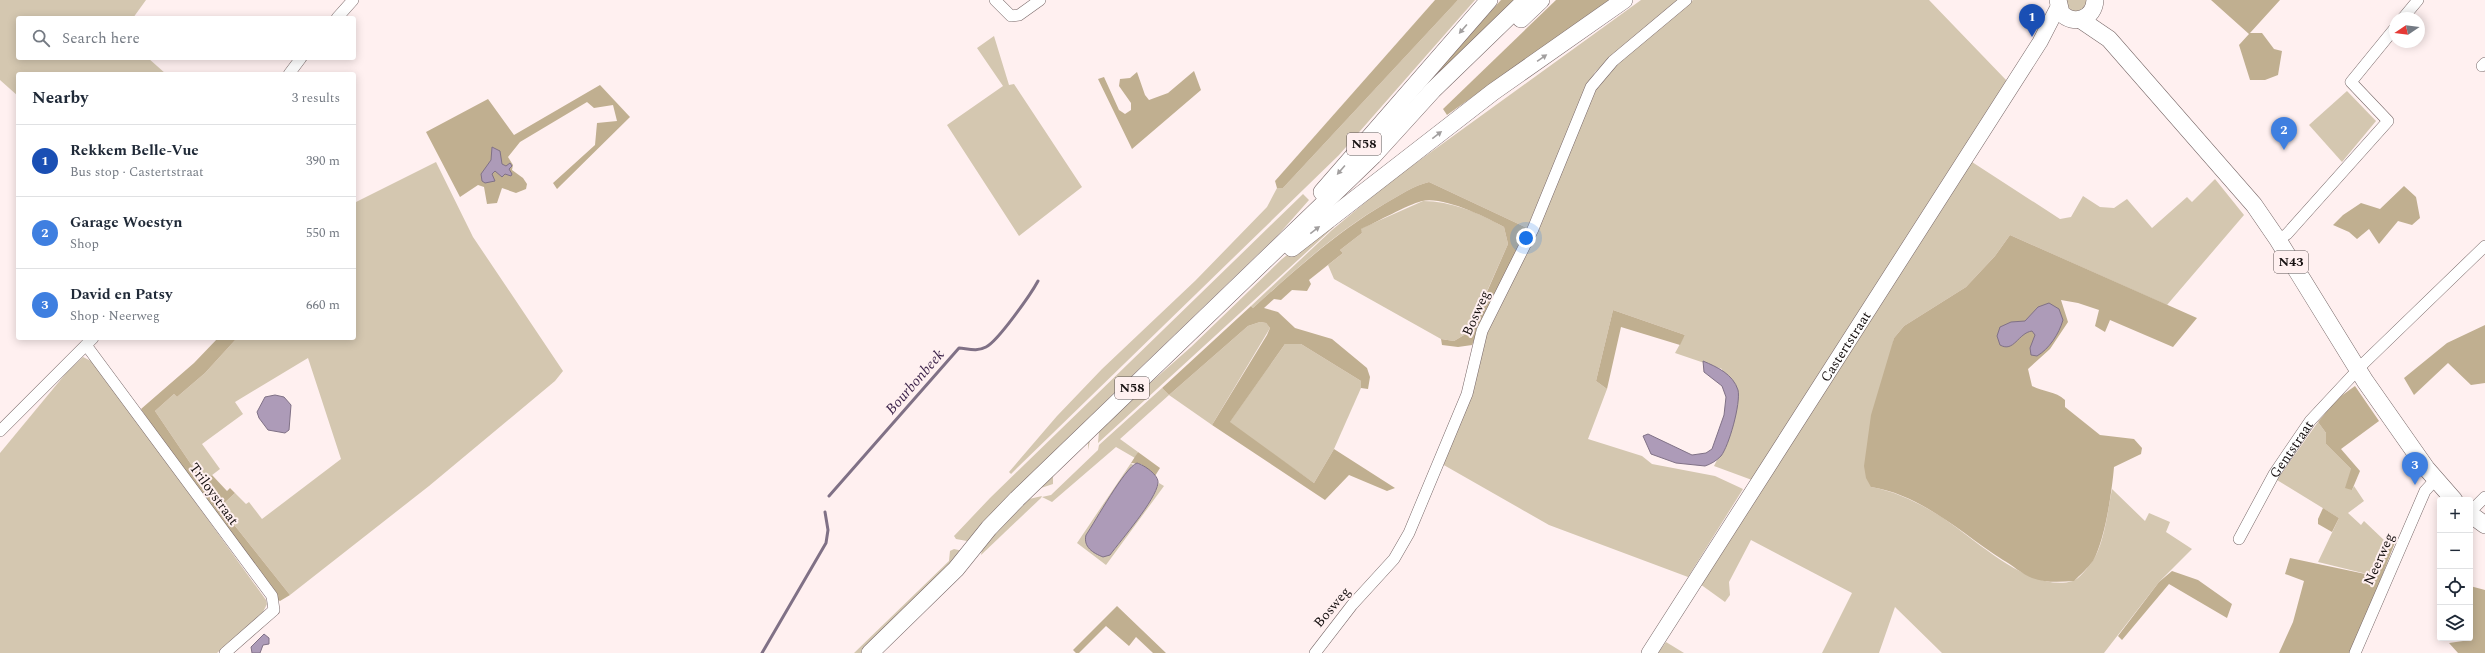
<!DOCTYPE html>
<meta charset="utf-8">
<style>
body{margin:0;font-family:Spectral,serif;background:#f2f2f3;color:#1f2937}
.controls{position:absolute;right:12px;bottom:12px;display:grid;overflow:hidden;border-radius:4px;box-shadow:0 2px 10px #0003}
.controls button{width:36px;height:36px;display:grid;place-items:center;padding:0;border:0;border-bottom:1px solid #e0e1e3;background:#fff;color:#1f2937;font:20px sans-serif}
.compass{position:absolute;left:2389px;top:12px;width:36px;height:36px;border-radius:50%;background:#fff;box-shadow:0 2px 10px #0003;rotate:257deg}
.you{position:absolute;left:1526px;top:238px;width:14px;height:14px;margin:-10px;border:3px solid #fff;border-radius:50%;background:#1a73e8;box-shadow:0 0 0 6px #1a73e833}
.badge{display:grid;place-items:center;width:26px;height:26px;border-radius:50%;background:#2563eb;color:#fff;font-size:13px;font-weight:700}
.pin{position:absolute;translate:-50% -33px;filter:drop-shadow(0 1px 2px #0008)}
.pin::after{content:'';position:absolute;top:21px;width:14px;height:12px;background:inherit;clip-path:polygon(0 0,100% 0,50% 100%)}
.list{margin:0;padding:0;list-style:none}
h2{display:flex;justify-content:space-between;align-items:center;height:52px;margin:0;padding:0 16px;font-size:17px}
h2 small{font-size:13px;font-weight:400;color:#747a83}
.list li{display:grid;grid-template-columns:26px 1fr auto;gap:12px;align-items:center;box-sizing:border-box;height:72px;padding:0 16px;border-top:1px solid #e0e1e3}
.list b{display:block;font-size:15px;white-space:nowrap}
.list p{margin:0;font-size:13px;white-space:nowrap;color:#747a83}
.list em{font-size:13px;font-style:normal;color:#747a83}
.icon{flex:none;width:22px;height:22px;fill:none;stroke:currentColor;stroke-width:2;stroke-linecap:round;stroke-linejoin:round}
.map{position:relative;flex:none;width:2485px;height:653px;overflow:hidden}
.search{position:absolute;background:#fff;box-shadow:0 2px 10px #0003;left:16px;top:16px;width:340px;height:44px;display:flex;align-items:center;gap:10px;box-sizing:border-box;padding:0 14px;border-radius:4px;color:#747a83;font-size:15px}
.panel{position:absolute;background:#fff;box-shadow:0 2px 10px #0003;left:16px;top:72px;width:340px;height:268px;border-radius:4px}
.map>svg:first-child{display:block}
.green{fill:#d4c7b0}
.forest{fill:#c0af90}
.water{fill:#ad9bb8;stroke:#807186}
.lines{fill:none;stroke-linecap:round;stroke-linejoin:round}
.stream{stroke:#807186;stroke-width:3}
.minor-casing{stroke:#786868;stroke-width:12}
.secondary-casing{stroke:#786868;stroke-width:16}
.primary-casing{stroke:#786868;stroke-width:18}
.minor{stroke:#fff;stroke-width:11}
.secondary{stroke:#fff;stroke-width:15}
.primary{stroke:#fff;stroke-width:17}
.oneway{fill:#a29f9f}
.labels{text-anchor:middle;dominant-baseline:central;stroke-width:4;stroke-linejoin:round;paint-order:stroke}
.shield{fill:#fff0f0;stroke:#5c5353;stroke-width:1}
.shield-label{font-size:13px;font-weight:bold;fill:#161010}
.street-label{font-size:14px;fill:#161010;stroke:#fff0f0}
.water-label{font-size:15px;font-style:italic;fill:#381e46;stroke:#fff0f0}
</style>
<div class="map">
<svg width="2485" height="653" viewBox="0 0 2485 653">
<rect width="100%" height="100%" fill="#fff0f0"/>
<g class="green">
<polygon points="0,0 146,0 133,18 18,18 18,58 148,58 166,74 18,74 18,96 0,80"/>
<polygon points="1458,0 1475,0 1339,155 1017,468 1011,474 1009,472 1057,416 1102,369 1196,280 1267,207 1277,188 1283,188"/>
<path d="M1641 0H1680L1595 72 1527 228 1429 182C1413 186 1400 195 1386 203 1336 232 1295 270 1253 308L1251 306 1332 230 1391 181Z"/>
<path d="M1693 0H1929L2007 81 1752 480 1714 466 1732 430 1722 369 1675 353 1685 335 1613 310 1596 381 1607 389 1588 439 1642 456 1652 464 1715 476 1743 489 1688 577 1549 525 1442 464 1484 336 1493 314 1532 243 1592 94C1616 56 1659 29 1693 0Z"/>
<polygon points="2065,0 2087,0 2086,7 2078,12 2069,10"/>
<polygon points="994,36 1009,85 1014,84 1082,187 1019,236 947,125 1003,86 977,48"/>
<polygon points="2347,91 2376,121 2342,162 2309,125"/>
<polygon points="436,162 473,237 563,371 555,381 429,486 290,595 220,507 235,493 246,504 249,502 262,519 341,459 308,358 235,402 243,414 202,444 220,469 203,482 155,411 174,394 177,397 205,373 237,338 354,338 354,203"/>
<path d="M1972 162 2060 219 2071 217 2083 196 2100 207 2114 208 2127 199 2152 228 2187 197 2192 202 2215 179 2244 215 2167 305 2010 235 1995 256 1966 287 1904 326 1894 338 1887 370 1871 487C1894 491 1915 501 1935 513 1971 534 2028 594 2073 581 2079 579 2088 567 2092 562 2104 546 2108 509 2112 489L2145 521 2149 513 2170 522 2166 532 2192 549 2159 582 2104 653H1942L1895 607 1879 653H1822L1852 593 1751 540 1729 582 1730 595 1725 602 1700 584Z"/>
<polygon points="1303,194 1309,200 1279,234 1110,397 967,541 956,539 954,536 990,498"/>
<path d="M1423 201C1450 201 1480 213 1504 227L1508 244 1472 325 1464 335 1454 341 1441 339 1334 279 1328 265 1343 253 1340 250 1362 233 1360 229Z"/>
<polygon points="1330,221 1334,227 1098,443 1099,431 1113,416 1191,347 1282,259"/>
<polygon points="1260,322 1266,323 1270,328 1212,425 1169,395 1120,439 1138,452 1135,458 1116,447 1052,502 1042,497 1051,495 1098,450 1099,445 1162,388 1169,395 1248,326"/>
<polygon points="1285,344 1301,344 1361,381 1361,388 1334,449 1314,483 1229,423"/>
<polygon points="83,357 95,363 266,600 267,604 263,612 217,653 0,653 0,453 67,372"/>
<polygon points="2318,422 2326,433 2326,444 2351,469 2352,490 2354,486 2364,501 2348,513 2361,525 2364,521 2385,541 2371,575 2318,562 2339,518 2277,480"/>
<polygon points="1091,436 1088,450 1088,442 1053,474 1053,484 1035,490"/>
<polygon points="1131,463 1133,465 1124,476 1153,496 1159,483 1164,486 1106,565 1077,543"/>
<polygon points="1042,496 1041,498 981,555 983,545 1025,500"/>
<polygon points="954,549 963,551 862,653 854,653 949,561 950,551"/>
<polygon points="1666,642 1684,653 1658,653"/>
</g>
<g class="forest">
<polygon points="1435,0 1458,0 1283,188 1277,188 1275,181"/>
<polygon points="1501,0 1515,0 1440,73 1437,71"/>
<polygon points="1556,0 1609,0 1447,115 1443,109"/>
<polygon points="2211,0 2280,0 2250,33 2262,33 2274,49 2282,51 2278,75 2265,80 2250,80 2239,45 2249,34"/>
<polygon points="1194,71 1201,90 1132,149 1098,79 1104,77 1119,110 1125,114 1131,110 1131,103 1119,86 1120,79 1130,78 1137,72 1145,95 1149,100 1168,93"/>
<polygon points="600,85 630,117 557,189 553,183 595,145 597,123 617,121 613,105 594,108 587,102 520,142 508,157 513,165 512,170 523,178 527,184 526,189 516,193 502,188 497,203 487,204 484,187 478,185 460,197 426,132 488,99 514,135"/>
<path d="M1429 182 1527 228 1472 345 1458 347 1442 345 1441 339 1454 341 1464 335 1472 326 1508 244 1504 227C1486 217 1443 196 1422 201 1407 205 1377 222 1361 229L1362 233 1340 250 1343 253 1309 280 1311 284 1307 291 1292 290 1281 300 1274 299 1264 308 1278 312 1295 328 1332 339 1367 368 1370 377 1368 389 1361 388V381L1301 344H1285L1230 422 1314 483 1334 449 1395 488 1387 491 1349 475 1325 500 1212 425 1267 335 1270 328 1266 323 1260 322 1248 326 1169 395 1162 388 1251 306 1253 308C1295 270 1337 232 1386 203 1400 195 1413 186 1429 182Z"/>
<polygon points="2404,186 2416,197 2420,218 2412,225 2398,221 2379,244 2369,229 2357,239 2349,232 2333,225 2343,215 2361,203 2380,209"/>
<path d="M2010 235 2197 318 2173 347 2110 320 2105 332 2095 326 2099 310 2078 303 2061 300 2068 322 2050 349 2028 369 2032 386C2044 392 2055 391 2065 400V407L2100 435 2134 439 2142 448 2141 454 2114 467C2112 491 2105 540 2093 561 2088 568 2080 575 2074 581 2060 582 2045 583 2032 578 2022 574 2012 565 2003 560 1961 533 1922 495 1871 487L1866 478 1864 466 1871 415 1894 338 1904 326 1966 287 1995 256Z"/>
<polygon points="1613,310 1685,335 1680,345 1621,327 1607,389 1596,381"/>
<polygon points="2485,325 2485,383 2471,385 2448,363 2414,395 2404,378 2447,343"/>
<polygon points="218,338 237,338 205,373 177,397 174,394 155,411 203,482 212,475 227,491 230,488 235,493 220,507 290,595 280,601 276,599 199,496 141,409 194,363"/>
<polygon points="2355,386 2379,421 2341,449 2360,471 2352,490 2345,488 2351,469 2326,444 2326,433 2318,422 2337,399"/>
<polygon points="1138,452 1160,468 1155,476 1141,464 1131,463"/>
<polygon points="2323,508 2339,518 2332,532 2318,524 2318,519"/>
<polygon points="2389,532 2396,540 2352,653 2279,653 2293,622 2304,581 2285,574 2290,558 2370,575"/>
<polygon points="2172,571 2198,580 2232,604 2227,618 2169,584 2122,640 2118,636 2159,582"/>
<polygon points="2470,586 2485,590 2485,653 2458,653 2449,643 2470,640 2472,628 2470,626"/>
<polygon points="1117,606 1166,653 1153,653 1136,637 1129,646 1106,626 1079,653 1076,653 1073,650"/>
</g>
<g class="water">
<polygon points="492,147 500,151 502,164 506,166 510,163 512,166 509,169 512,174 511,176 505,174 502,177 495,171 492,174 495,181 485,183 482,181 481,174 491,160"/>
<path d="M2049 303 2059 309 2063 320C2059 334 2049 349 2037 356L2031 355 2030 348 2035 335 2032 331C2018 333 2014 353 2000 345L1997 336 2000 327 2011 322 2025 321 2038 307Z"/>
<path d="M1703 361C1717 367 1733 374 1738 390 1741 403 1729 446 1721 456 1716 461 1711 464 1705 466L1676 463 1651 454 1643 436 1648 434 1692 455 1706 453 1712 449 1724 415 1726 397 1722 386 1704 372Z"/>
<polygon points="275,395 284,397 291,405 289,430 285,433 268,430 259,418 257,412 265,397"/>
<path d="M1137 463C1144 465 1159 475 1158 483 1156 500 1121 540 1110 555L1103 557C1093 553 1083 547 1086 535 1095 522 1125 467 1137 463Z"/>
<polygon points="264,634 269,638 269,644 263,645 260,653 252,653 251,647"/>
</g>
<g class="lines">
<g class="stream">
<path d="M829 496 959 348C969 349 977 352 986 347 998 341 1031 294 1038 281"/>
<polyline points="762,653 826,543 828,530 825,512"/>
</g>
<defs>
<g id="minor">
<polyline points="995,0 1011,16 1019,15 1040,0"/>
<polyline points="337,18 353,0"/>
<polyline points="2403,18 2418,0"/>
<polyline points="2482,66 2485,63"/>
<polyline points="289,74 301,58"/>
<polyline points="2278,240 2287,234 2388,121 2351,82 2395,28"/>
<polyline points="86,345 272,596 274,610 225,653"/>
<polyline points="0,431 93,338"/>
<polyline points="2470,512 2485,497"/>
<path id="s1" d="M2239 539 2274 474 2310 421 2365 362 2485 246"/>
<polyline points="1315,653 1352,605 1394,559 1409,533 1467,394 1482,331 1533,229 1591,87 1613,61 1686,0"/>
<polyline points="2355,653 2425,491 2435,480"/>
</g>
<g id="secondary">
<path id="s2" d="M1649 653 2040 42 2058 7"/>
</g>
<g id="primary">
<path d="M2058 0 2061 13C2074 26 2094 19 2095 0"/>
<polyline points="1521,19 1541,0"/>
<polyline points="2081,20 2109,39 2254,205 2278,240 2365,381 2426,468 2454,500"/>
<polyline points="1322,192 1489,0"/>
<polyline points="1292,248 1493,92 1624,0"/>
<polyline points="2470,514 2485,525"/>
<polyline points="870,653 956,569 989,528 1017,499 1373,156 1433,90 1526,0"/>
</g>
</defs>
<use href="#minor" class="minor-casing"/>
<use href="#secondary" class="secondary-casing"/>
<use href="#primary" class="primary-casing"/>
<use href="#minor" class="minor"/>
<use href="#secondary" class="secondary"/>
<use href="#primary" class="primary"/>
</g>
<defs><path id="oneway-solid" d="M-6-.8H1V-3.2L6.5 0L1 3.2V.8H-6Z"/></defs>
<g class="oneway">
<use href="#oneway-solid" transform="translate(1463 29) rotate(131)"/>
<use href="#oneway-solid" transform="translate(1542 58) rotate(-35)"/>
<use href="#oneway-solid" transform="translate(1437 135) rotate(-38)"/>
<use href="#oneway-solid" transform="translate(1341 170) rotate(131)"/>
<use href="#oneway-solid" transform="translate(1315 230) rotate(-38)"/>
</g>
<g class="labels">
<g class="shield">
<rect x="1347" y="133" width="34" height="22" rx="3"/>
<rect x="2274" y="251" width="34" height="22" rx="3"/>
<rect x="1115" y="377" width="34" height="22" rx="3"/>
</g>
<g class="shield-label">
<text x="1364" y="144">N58</text>
<text x="2291" y="262">N43</text>
<text x="1132" y="388">N58</text>
</g>
<g class="street-label">
<text transform="translate(1476 313) rotate(-66)">Bosweg</text>
<text stroke="none"><textPath href="#s2" startOffset="364">Castertstraat</textPath></text>
<text stroke="none"><textPath href="#s1" startOffset="104">Gentstraat</textPath></text>
<text transform="translate(214 494) rotate(54)">Triloystraat</text>
<text transform="translate(2379 559) rotate(-66)">Neerweg</text>
<text transform="translate(1332 607) rotate(-50)">Bosweg</text>
</g>
<g class="water-label">
<text transform="translate(915 382) rotate(-49)">Bourbonbeek</text>
</g>
</g>
</svg>
<div class="controls">
<button>+</button>
<button>−</button>
<button><svg class="icon" aria-label="locate" viewBox="0 0 24 24"><circle cx="12" cy="12" r="6"/><path d="M12 2v4M12 18v4M2 12h4M18 12h4"/></svg></button>
<button><svg class="icon" aria-label="layers" viewBox="0 0 24 24"><path d="M12 4l9 5-9 5-9-5zM3 14l9 5 9-5"/></svg></button>
</div>
<svg class="compass" viewBox="-18 -18 36 36"><path d="M0-13l5 13h-10z" fill="#e53935"/><path d="M0 13l5-13h-10z" fill="#747a83"/></svg>
<div class="you"></div>
<div class="pin badge" style="left:2032px;top:37px;background:#1a4fb4">1</div>
<div class="pin badge" style="left:2284px;top:150px;background:#3f7fe0">2</div>
<div class="pin badge" style="left:2415px;top:485px;background:#3f7fe0">3</div>
<div class="search"><svg class="icon" aria-label="search" viewBox="0 0 24 24"><circle cx="10" cy="10" r="6"/><path d="M15 15l6 6"/></svg>Search here</div>
<section class="panel">
<h2>Nearby<small>3 results</small></h2>
<ul class="list">
<li><span class="badge" style="background:#1a4fb4">1</span><div><b>Rekkem Belle-Vue</b><p>Bus stop · Castertstraat</p></div><em>390 m</em></li>
<li><span class="badge" style="background:#3f7fe0">2</span><div><b>Garage Woestyn</b><p>Shop</p></div><em>550 m</em></li>
<li><span class="badge" style="background:#3f7fe0">3</span><div><b>David en Patsy</b><p>Shop · Neerweg</p></div><em>660 m</em></li>
</ul>
</section>
</div>
